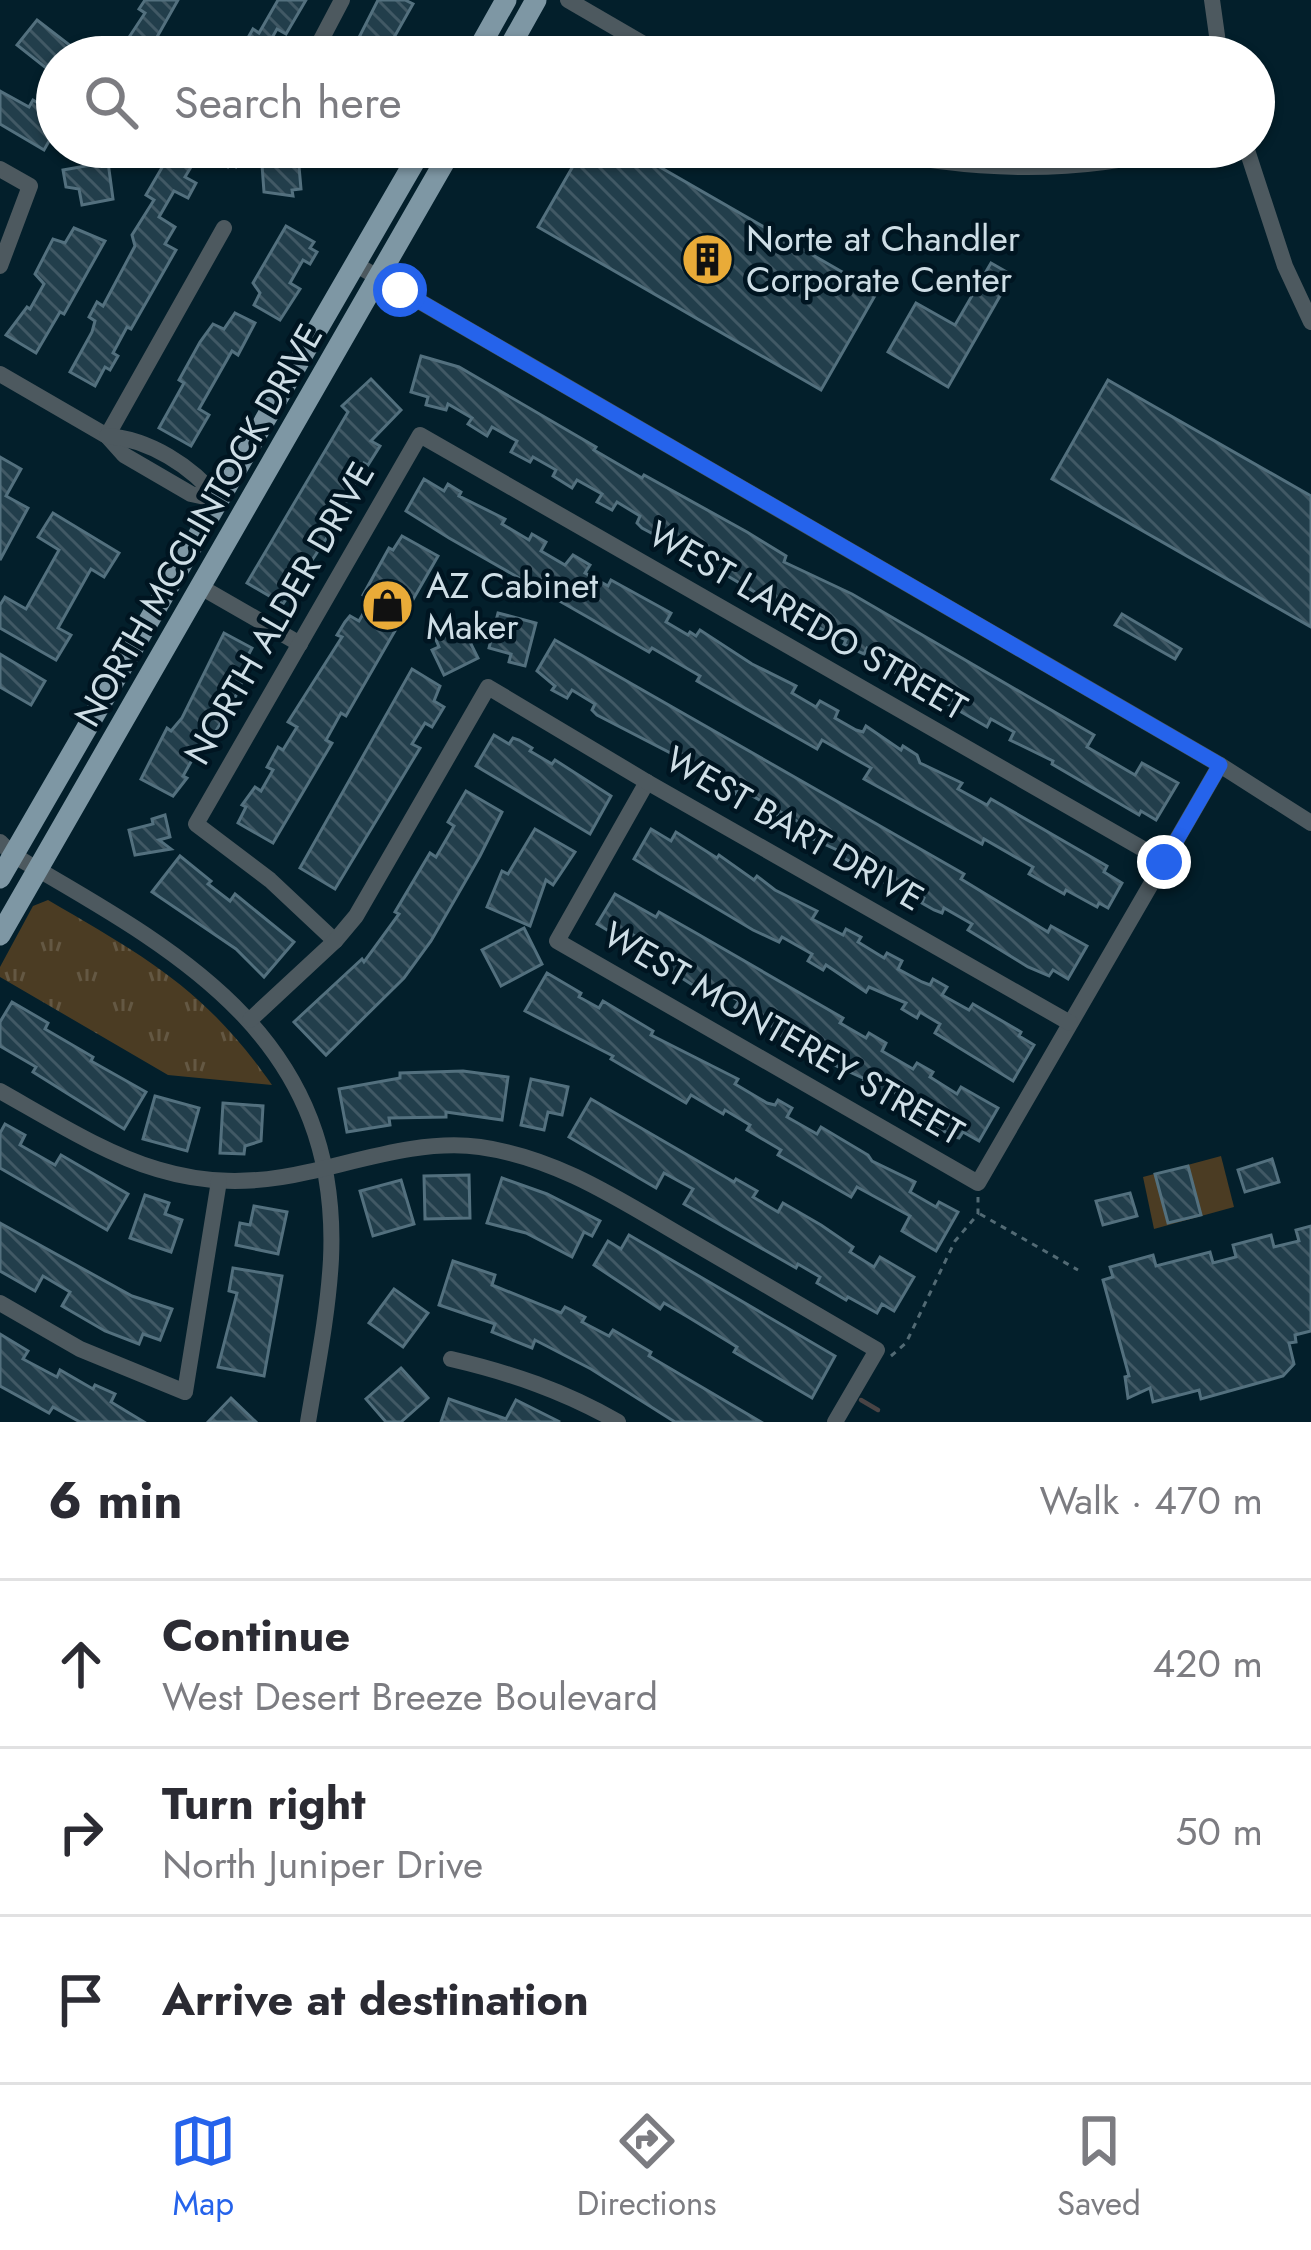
<!DOCTYPE html>
<meta charset="utf-8">
<style>
body{margin:0;font-family:Jost,sans-serif;background:#f2f2f3;color:#2b2b33}
.stop{position:absolute;width:36px;height:36px;margin:-27px;border:9px solid #2563eb;border-radius:50%;background:#fff}
.stop.end{background:#2563eb;border-color:#fff;box-shadow:0 3px 12px #0008}
.list{margin:0;padding:0;list-style:none}
h2{display:flex;justify-content:space-between;align-items:center;height:156px;margin:0;padding:0 48px;font-size:51px}
h2 small{font-size:39px;font-weight:400;color:#7c7c81}
.list li{display:grid;grid-template-columns:78px 1fr auto;gap:36px;align-items:center;box-sizing:border-box;height:168px;padding:0 48px;border-top:3px solid #e1e1e2}
.list b{display:block;font-size:45px;white-space:nowrap}
.list p{margin:0;font-size:39px;white-space:nowrap;color:#7c7c81}
.list em{font-size:39px;font-style:normal;color:#7c7c81}
.icon{flex:none;width:66px;height:66px;fill:none;stroke:currentColor;stroke-width:2;stroke-linecap:round;stroke-linejoin:round}
.map{position:relative;flex:none;width:1311px;height:1422px;overflow:hidden}
.search{position:absolute;background:#fff;box-shadow:0 3px 9px #0004;left:36px;right:36px;top:36px;height:132px;display:flex;align-items:center;gap:30px;box-sizing:border-box;padding:0 42px;border-radius:66px;color:#7c7c81;font-size:45px}
.sheet{height:660px;background:#fff}
nav{display:flex;justify-content:space-around;align-items:center;box-sizing:border-box;height:168px;border-top:3px solid #e1e1e2;background:#fff;font-size:33px;color:#7c7c81}
nav a{display:grid;justify-items:center;gap:6px}
nav .on{color:#2563eb}
.map>svg:first-child{display:block}
.green{fill:#4b3c23}
.park{fill:url(#park-tufts)}
.lines{fill:none;stroke-linecap:round;stroke-linejoin:round}
.stream{stroke:#4a4445;stroke-width:4.5}
.building{fill:url(#building-back-hatch);stroke:#53707e;stroke-width:3}
.path{stroke:#526a74;stroke-width:3;stroke-dasharray:6 6;stroke-linecap:butt}
.minor{stroke:#4d595f;stroke-width:16}
.major{stroke:#7e97a4;stroke-width:21}
.route{stroke:#2563eb;stroke-width:15}
.labels{text-anchor:middle;dominant-baseline:central;stroke-width:9;stroke-linejoin:round;paint-order:stroke}
.poi-label{font-size:36px;fill:#cedee6;stroke:#001521;text-anchor:start}
.street-label{font-size:36px;fill:#cedee6;stroke:#001521}
</style>
<div class="map">
<svg width="1311" height="1422" viewBox="0 0 1311 1422">
<defs>
<pattern id="park-tufts" width="24" height="20" patternUnits="userSpaceOnUse" patternTransform="scale(3)"><rect width="24" height="20" fill="#4b3c23"/><path d="M3 7l-1-3M5 7V3M7 7l1-3M15 17l-1-3M17 17v-4M19 17l1-3" fill="none" stroke="#645843"/></pattern>
<pattern id="building-back-hatch" width="6" height="6" patternUnits="userSpaceOnUse" patternTransform="scale(3)"><rect width="6" height="6" fill="#223e4b"/><path d="M-1 5l2 2M0 0l6 6M5-1l2 2" fill="none" stroke="#415965"/></pattern>
</defs>
<rect width="100%" height="100%" fill="#031f2b"/>
<polygon class="green" points="1221,1156 1234,1207 1154,1229 1143,1177"/>
<path class="park" d="M48 900C147 958 205 989 272 1085L168 1075 0 977V967L33 906Z"/>
<g class="lines">
<polyline class="stream" points="861,1400 878,1410"/>
</g>
<g class="building">
<polygon points="145,0 178,0 157,37 188,57 116,57 145,13 139,9"/>
<polygon points="278,0 306,0 286,34 277,29 261,57 237,57 253,29 259,33"/>
<polygon points="378,0 405,0 413,4 388,48 404,57 349,57"/>
<polygon points="37,20 85,57 55,57 46,68 17,45"/>
<polygon points="0,91 29,107 33,100 57,114 57,127 44,150 0,124"/>
<polygon points="174,147 203,147 185,177 196,183 188,198 174,191 159,217 175,227 165,244 176,250 131,329 127,327 113,353 118,356 110,370 105,367 95,386 70,372 92,332 95,321 89,317 97,302 103,306 135,246 132,235 154,200 146,195"/>
<polygon points="204,147 252,147 236,167 231,164 228,167"/>
<polygon points="584,147 625,147 877,292 821,390 538,227"/>
<polygon points="298,155 301,189 292,190 293,196 264,192 262,165 281,164 280,156"/>
<polygon points="108,162 113,199 82,205 79,189 66,187 63,170"/>
<polygon points="286,226 314,242 310,248 317,252 310,264 303,260 290,283 300,289 280,320 254,305 260,293 253,283"/>
<polygon points="74,228 105,241 64,314 60,312 36,353 6,335 27,307 30,309 44,284 35,274 53,239 65,243"/>
<polygon points="991,263 1012,275 948,387 888,352 916,303 955,325"/>
<polygon points="235,313 255,323 238,355 232,351 199,409 209,415 191,446 159,428 184,383 179,380 200,342 213,324 224,329"/>
<polygon points="421,356 459,367 596,447 594,450 642,478 644,475 747,532 786,556 784,562 852,594 1094,735 1087,747 1135,775 1142,763 1178,783 1156,820 1141,811 1139,815 1052,764 1053,761 1010,740 1014,732 991,719 987,727 927,692 929,688 892,671 887,666 890,661 867,648 864,654 857,651 844,644 846,640 806,622 810,615 784,600 780,607 726,575 720,570 723,565 700,551 696,558 657,531 655,535 642,528 637,523 640,516 617,502 612,510 597,502 602,494 577,480 572,488 553,476 556,470 533,457 530,462 511,452 517,441 492,427 487,436 468,424 472,418 448,404 446,410 426,405 428,397 411,392"/>
<polygon points="371,379 401,410 371,441 380,446 368,465 364,463 344,507 337,503 324,525 332,530 283,604 247,583 348,412 342,406"/>
<polygon points="1108,380 1311,496 1311,627 1052,479"/>
<polygon points="0,457 21,469 6,496 28,508 0,560"/>
<polygon points="424,479 444,491 448,484 461,492 459,496 505,519 502,524 529,540 532,534 546,542 541,551 565,565 573,555 590,565 585,573 608,586 611,580 671,613 666,622 688,635 690,632 696,636 700,630 752,664 796,686 792,693 816,707 820,701 838,711 835,718 856,730 863,732 866,726 901,750 903,746 917,755 920,763 962,783 958,789 987,805 991,799 1107,866 1104,872 1122,883 1108,908 1099,903 1097,907 1066,890 1064,894 1029,874 1033,867 984,839 982,844 864,779 871,768 822,740 817,749 697,681 700,676 652,648 649,652 449,538 406,511"/>
<polygon points="53,513 119,553 104,577 91,569 58,628 71,635 56,660 0,628 0,605 5,597 26,609 59,550 38,537"/>
<polygon points="402,536 438,556 346,716 341,713 326,740 332,743 273,843 238,823 246,807 242,805 255,787 261,791 273,770 267,767 278,747 283,750 297,727 288,722 342,637 337,635 345,622 350,616 359,621 371,600 363,595 389,548 393,550"/>
<polygon points="498,613 536,623 525,666 509,662 511,654 489,648"/>
<polygon points="1122,614 1181,649 1175,659 1115,625"/>
<polygon points="460,622 478,658 444,675 432,650 439,647 434,635"/>
<polygon points="224,633 252,648 244,663 250,666 231,706 205,749 200,746 183,776 187,778 173,796 141,779 167,728 171,731 182,718"/>
<polygon points="555,640 964,874 961,879 1048,932 1051,926 1087,946 1068,979 1053,970 1049,976 1028,967 968,930 972,924 944,908 942,913 934,910 922,903 924,898 902,886 899,891 885,883 890,874 864,859 859,867 844,858 846,854 802,834 806,826 779,811 775,819 759,810 763,802 738,788 735,794 728,792 693,767 692,770 678,762 680,758 597,715 592,710 595,704 572,690 567,698 552,690 555,686 537,671"/>
<polygon points="0,654 45,681 31,705 0,687"/>
<polygon points="412,669 440,686 434,701 444,707 432,727 425,723 412,744 420,748 335,889 300,868"/>
<polygon points="494,735 509,744 513,738 519,740 532,748 530,751 552,764 555,760 611,796 590,834 476,766"/>
<polygon points="466,791 502,812 480,856 431,941 404,978 326,1055 294,1022 362,959 364,962 399,914 395,912 430,853 436,857 454,826 448,822"/>
<polygon points="165,815 170,837 159,840 171,849 135,855 129,830 153,824 152,819"/>
<polygon points="535,829 575,852 553,885 546,880 530,926 487,907 502,871 508,874"/>
<polygon points="651,829 671,841 676,832 717,858 719,855 754,880 757,876 775,890 817,911 812,919 843,935 846,929 861,937 858,942 884,958 887,953 902,961 898,969 922,982 930,985 933,979 947,987 942,995 969,1010 973,1004 1021,1032 1019,1036 1034,1045 1013,1081 935,1033 940,1024 920,1012 917,1018 902,1009 906,1003 869,987 866,992 826,965 823,970 808,961 812,954 782,937 779,942 753,930 634,859"/>
<polygon points="180,856 211,881 208,884 230,901 235,894 294,942 264,977 236,949 152,892"/>
<polygon points="615,894 656,917 659,912 696,933 843,1018 840,1023 866,1038 869,1033 886,1043 882,1051 913,1069 917,1063 933,1072 930,1077 957,1094 961,1087 998,1108 979,1141 963,1132 959,1138 952,1136 911,1111 915,1105 888,1089 885,1094 877,1092 862,1083 865,1079 817,1057 821,1051 799,1038 796,1043 790,1041 776,1033 778,1029 741,1013 735,1007 739,1001 715,987 711,993 691,984 651,958 656,949 633,935 629,943 597,924"/>
<polygon points="524,928 542,964 501,986 482,950"/>
<polygon points="547,973 581,993 579,997 599,1008 603,1001 653,1031 651,1035 738,1079 735,1084 767,1103 775,1105 778,1100 792,1108 787,1117 817,1134 821,1127 868,1155 872,1161 915,1182 910,1192 936,1207 939,1202 958,1212 936,1251 902,1231 910,1216 857,1187 851,1197 778,1155 781,1150 747,1130 750,1125 725,1110 723,1114 691,1095 686,1103 611,1059 613,1056 525,1011"/>
<polygon points="12,1002 48,1023 45,1029 93,1057 91,1061 146,1092 124,1129 33,1072 36,1067 0,1046 0,1022"/>
<polygon points="463,1071 508,1077 502,1120 446,1112 446,1117 389,1118 390,1125 347,1132 339,1089 400,1078 400,1073"/>
<polygon points="531,1079 568,1087 562,1115 548,1112 544,1130 521,1125"/>
<polygon points="155,1096 199,1108 187,1151 143,1139"/>
<polygon points="591,1099 734,1182 736,1179 757,1191 753,1197 778,1212 783,1203 821,1225 853,1247 850,1252 874,1267 880,1257 914,1277 894,1311 882,1304 877,1313 848,1297 846,1300 817,1283 820,1277 798,1264 796,1268 684,1204 693,1189 664,1173 656,1188 569,1137"/>
<polygon points="223,1103 263,1106 261,1141 245,1146 244,1154 220,1153"/>
<polygon points="5,1124 25,1135 20,1145 55,1165 61,1155 128,1194 107,1230 0,1168 0,1133"/>
<polygon points="1272,1159 1279,1182 1245,1192 1238,1170"/>
<polygon points="1188,1166 1201,1215 1168,1223 1155,1174"/>
<polygon points="469,1175 470,1218 425,1219 424,1176"/>
<polygon points="502,1178 547,1194 600,1221 592,1236 584,1232 572,1257 526,1233 487,1223"/>
<polygon points="401,1180 414,1224 373,1236 360,1191"/>
<polygon points="1130,1193 1137,1216 1103,1225 1096,1201"/>
<polygon points="145,1195 169,1203 165,1214 182,1220 171,1252 130,1238"/>
<polygon points="254,1206 287,1212 278,1254 236,1245 240,1223 250,1225"/>
<polygon points="0,1223 132,1296 172,1309 160,1340 143,1334 139,1344 105,1331 62,1306 70,1292 43,1276 35,1291 0,1271"/>
<polygon points="1311,1226 1311,1331 1295,1335 1296,1342 1289,1343 1294,1364 1283,1376 1201,1399 1199,1390 1153,1402 1150,1388 1128,1398 1125,1377 1129,1376 1103,1280 1113,1277 1110,1267 1153,1255 1156,1266 1210,1252 1213,1263 1236,1257 1233,1245 1271,1235 1274,1247 1299,1241 1296,1230"/>
<polygon points="629,1235 835,1356 812,1398 734,1352 737,1347 688,1317 664,1303 660,1309 594,1265 608,1241 621,1249"/>
<polygon points="453,1261 495,1275 492,1285 561,1313 565,1307 585,1317 582,1322 609,1336 613,1330 651,1352 649,1356 761,1422 675,1422 591,1369 535,1340 532,1348 492,1332 495,1324 439,1305"/>
<polygon points="233,1268 282,1276 264,1376 218,1367 237,1293 229,1291"/>
<polygon points="394,1289 428,1313 403,1347 369,1323"/>
<polygon points="0,1334 28,1351 23,1359 57,1377 60,1370 93,1389 95,1385 115,1394 111,1402 144,1422 80,1422 53,1407 49,1413 0,1386"/>
<polygon points="401,1368 428,1398 401,1422 386,1422 366,1399"/>
<polygon points="231,1398 256,1422 208,1422"/>
<polygon points="449,1399 506,1419 516,1400 560,1422 441,1422"/>
</g>
<g class="lines">
<g class="path">
<polyline points="980,1214 1078,1270"/>
<polyline points="891,1356 906,1343 955,1241 978,1214 978,1197"/>
</g>
<g class="minor">
<polyline points="568,0 666,57"/>
<polyline points="1212,0 1220,57"/>
<polyline points="312,57 342,0"/>
<path d="M861 147C965 171 1074 176 1178 147"/>
<polyline points="1246,147 1285,266 1311,322"/>
<polyline points="0,169 30,186 0,266"/>
<polyline points="355,264 1220,765 1311,823"/>
<polyline points="0,374 107,436 124,455 191,494 219,500"/>
<polyline points="107,436 224,228"/>
<path d="M107 436C149 439 192 466 219 500"/>
<polyline points="199,586 300,644"/>
<polyline points="647,782 557,941 978,1183 1220,765"/>
<path d="M0 842 13 855C179 951 341 1037 331 1259 328 1314 317 1368 308 1422"/>
<polyline points="335,941 270,880 196,824 420,435 1164,861"/>
<polyline points="250,1020 335,941 356,916 488,687 647,782 1070,1023"/>
<path d="M0 1091C108 1152 179 1202 308 1172 362 1160 424 1139 480 1147 558 1158 620 1200 687 1239 750 1276 814 1313 877 1350L835 1422"/>
<polyline points="0,1303 80,1349 185,1392 219,1181"/>
<path d="M451 1359C511 1373 564 1391 618 1422"/>
</g>
<g class="major">
<polyline points="474,57 506,0"/>
<polyline points="504,57 536,0"/>
<polyline points="0,878 423,147"/>
<polyline points="0,935 453,147"/>
</g>
</g>
<g class="lines">
<polyline class="route" points="400,290 1220,765 1164,862"/>
</g>
<defs>
<symbol id="building-disc" viewBox="-11 -11 22 22"><circle r="9.5" fill="#e9ab38" stroke="#001521"/><path d="M-4-6H4V6H1V3H-1V6H-4ZM-2.5-4.3h1.7v1.8h-1.7ZM.8-4.3h1.7v1.8H.8ZM-2.5-1h1.7V.8h-1.7ZM.8-1h1.7V.8H.8Z" fill="#111"/></symbol>
<symbol id="shop-disc" viewBox="-11 -11 22 22"><circle r="9.5" fill="#e9ab38" stroke="#001521"/><path d="M-5-2.5h2.3a2.7 3.5 0 0 1 5.4 0H5L5.5 6h-11ZM-1.5-2.5h3a1.5 2.3 0 0 0-3 0Z" fill="#111"/></symbol>
</defs>
<g fill-rule="evenodd">
<use href="#building-disc" x="678" y="230" width="59" height="59"/>
<use href="#shop-disc" x="358" y="576" width="59" height="59"/>
</g>
<g class="labels">
<g class="poi-label">
<text x="746" y="238">Norte at Chandler<tspan x="746" dy="41">Corporate Center</tspan></text>
<text x="426" y="585">AZ Cabinet<tspan x="426" dy="41">Maker</tspan></text>
</g>
<g class="street-label">
<text transform="translate(198 525) rotate(-60)">NORTH MCCLINTOCK DRIVE</text>
<text transform="translate(279 613) rotate(-60)">NORTH ALDER DRIVE</text>
<text transform="translate(808 620) rotate(30)">WEST LAREDO STREET</text>
<text transform="translate(795 828) rotate(30)">WEST BART DRIVE</text>
<text transform="translate(784 1033) rotate(30)">WEST MONTEREY STREET</text>
</g>
</g>
</svg>
<div class="stop" style="left:400px;top:290px"></div>
<div class="stop end" style="left:1164px;top:862px"></div>
<div class="search"><svg class="icon" aria-label="search" viewBox="0 0 24 24"><circle cx="10" cy="10" r="6"/><path d="M15 15l6 6"/></svg>Search here</div>
</div>
<section class="sheet">
<h2>6 min<small>Walk · 470 m</small></h2>
<ul class="list">
<li><svg class="icon" aria-label="ahead" viewBox="0 0 24 24"><path d="M12 20V5M6 11l6-6 6 6"/></svg><div><b>Continue</b><p>West Desert Breeze Boulevard</p></div><em>420 m</em></li>
<li><svg class="icon" aria-label="right" viewBox="0 0 24 24"><path d="M7 20v-9h11M14 6l5 5-5 5"/></svg><div><b>Turn right</b><p>North Juniper Drive</p></div><em>50 m</em></li>
<li><svg class="icon" aria-label="arrive" viewBox="0 0 24 24"><path d="M6 21V4h12l-3 4 3 4H6"/></svg><div><b>Arrive at destination</b></div></li>
</ul>
</section>
<nav>
<a class="on"><svg class="icon" aria-label="map" viewBox="0 0 24 24"><path d="M3 6l6-2 6 2 6-2v14l-6 2-6-2-6 2zM9 4v14M15 6v14"/></svg>Map</a>
<a><svg class="icon" aria-label="directions" viewBox="0 0 24 24"><path d="M12 3l9 9-9 9-9-9zM9 14v-3h6M13 9l2 2-2 2"/></svg>Directions</a>
<a><svg class="icon" aria-label="saved" viewBox="0 0 24 24"><path d="M7 4h10v16l-5-4-5 4z"/></svg>Saved</a>
</nav>
